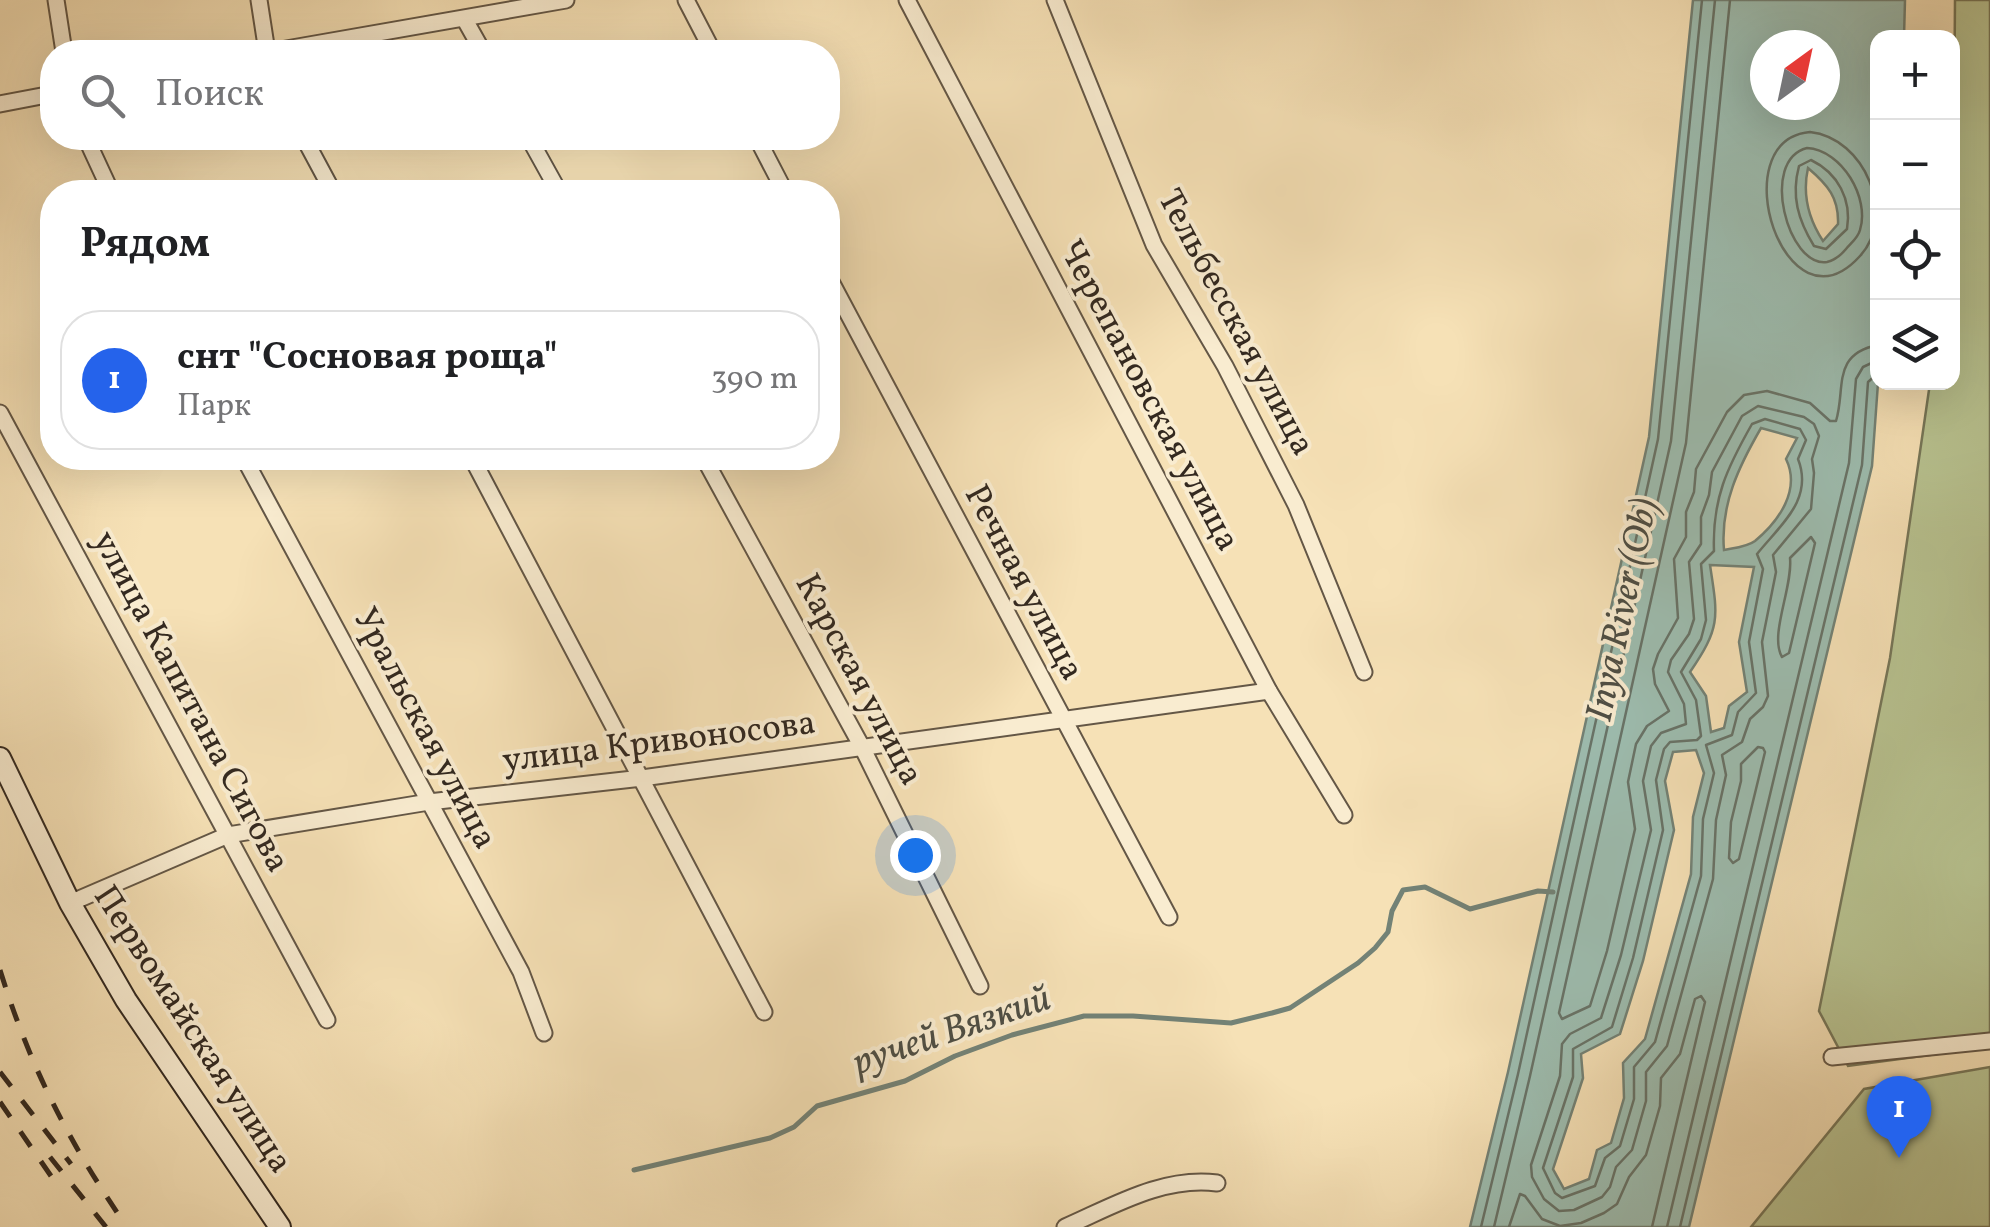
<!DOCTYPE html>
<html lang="ru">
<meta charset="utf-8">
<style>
body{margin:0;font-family:Vollkorn,serif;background:#f6f6f6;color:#202124}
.controls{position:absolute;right:30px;top:30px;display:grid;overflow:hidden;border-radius:20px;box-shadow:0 10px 40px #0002}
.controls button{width:90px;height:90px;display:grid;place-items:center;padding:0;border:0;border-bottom:2px solid #e0e0e0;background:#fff;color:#202124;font:50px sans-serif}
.compass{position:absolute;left:1750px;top:30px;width:90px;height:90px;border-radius:50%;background:#fff;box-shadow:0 10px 40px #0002;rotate:33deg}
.you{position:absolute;left:915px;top:855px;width:35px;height:35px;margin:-25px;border:8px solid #fff;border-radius:50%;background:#1a73e8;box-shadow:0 0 0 15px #1a73e833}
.badge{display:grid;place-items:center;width:65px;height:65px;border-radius:50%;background:#2563eb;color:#fff;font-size:32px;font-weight:700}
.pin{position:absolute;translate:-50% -82px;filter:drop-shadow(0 2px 5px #0008)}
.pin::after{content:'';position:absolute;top:52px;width:35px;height:30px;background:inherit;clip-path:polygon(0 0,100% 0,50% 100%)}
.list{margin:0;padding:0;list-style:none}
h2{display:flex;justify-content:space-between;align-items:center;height:130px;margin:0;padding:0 40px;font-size:42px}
h2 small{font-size:32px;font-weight:400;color:#757577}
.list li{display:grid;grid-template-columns:65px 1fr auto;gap:30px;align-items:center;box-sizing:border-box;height:140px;margin:0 20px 20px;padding:0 20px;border:2px solid #e0e0e0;border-radius:40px}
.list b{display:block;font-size:38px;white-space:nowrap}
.list p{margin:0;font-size:32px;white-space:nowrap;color:#757577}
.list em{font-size:32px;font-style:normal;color:#757577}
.icon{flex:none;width:55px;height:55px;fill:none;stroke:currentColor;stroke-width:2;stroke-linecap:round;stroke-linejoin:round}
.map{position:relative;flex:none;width:1990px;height:1227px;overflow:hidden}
.search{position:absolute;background:#fff;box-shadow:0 10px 40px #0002;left:40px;top:40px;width:800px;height:110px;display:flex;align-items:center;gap:25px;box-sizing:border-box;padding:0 35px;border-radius:40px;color:#757577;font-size:38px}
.panel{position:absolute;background:#fff;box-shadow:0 10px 40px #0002;left:40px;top:180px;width:800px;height:290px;border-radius:40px}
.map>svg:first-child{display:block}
.green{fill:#b8c391;stroke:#767658;stroke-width:2.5}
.water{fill:#9dbdb0;stroke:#738276;stroke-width:2.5;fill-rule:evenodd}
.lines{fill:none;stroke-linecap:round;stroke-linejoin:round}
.shore{stroke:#687368;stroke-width:2.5}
.stream{stroke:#738276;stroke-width:5}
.minor-casing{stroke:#645746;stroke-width:19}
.secondary-casing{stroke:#332920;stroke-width:24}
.minor{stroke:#f9ecd0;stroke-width:15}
.secondary{stroke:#f9ecd0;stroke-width:20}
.rail{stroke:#332920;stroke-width:5;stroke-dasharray:18 18;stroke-linecap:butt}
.labels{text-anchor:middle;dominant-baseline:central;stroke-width:8;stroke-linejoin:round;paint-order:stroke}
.street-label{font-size:35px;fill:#332920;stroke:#f9ecd0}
.water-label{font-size:38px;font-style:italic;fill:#4e4e44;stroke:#f9ecd0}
</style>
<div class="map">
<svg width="1990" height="1227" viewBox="0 0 1990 1227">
<rect width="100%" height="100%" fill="#f6e1b6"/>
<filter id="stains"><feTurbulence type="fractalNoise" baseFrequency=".002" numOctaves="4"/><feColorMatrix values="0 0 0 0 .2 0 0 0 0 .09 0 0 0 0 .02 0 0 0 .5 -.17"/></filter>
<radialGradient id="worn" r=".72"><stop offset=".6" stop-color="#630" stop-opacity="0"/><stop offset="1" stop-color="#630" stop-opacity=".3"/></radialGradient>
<g class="green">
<polygon points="1955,0 1990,0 1990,1047 1848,1066 1819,1011 1890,658 1930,383 1952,382"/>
<polygon points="1990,1067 1990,1227 1751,1227 1864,1089"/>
</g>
<path class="water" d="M1693 0H1905L1904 37 1878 38V383L1872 466 1689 1227H1470L1508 1072 1649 437ZM1765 45H1825V105H1765ZM1808 168C1828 185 1839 198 1838 224L1823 241C1808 218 1802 195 1808 168ZM1761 428 1797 438 1786 459C1801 490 1779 521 1755 541 1747 547 1734 548 1724 550 1720 505 1739 466 1761 428ZM1710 565 1754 567 1739 642 1747 692 1729 706 1724 728 1711 732 1706 696 1690 672C1721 627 1718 617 1710 565ZM1696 750 1704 773 1693 817 1691 874 1645 1039 1623 1063 1624 1098 1611 1143 1597 1150 1589 1179 1564 1189 1553 1169 1583 1078 1581 1054 1620 1034 1643 961 1674 830 1665 781 1673 752Z"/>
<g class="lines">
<g class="shore">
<path d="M1730 0 1686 443 1559 1013 1562 1019 1590 1006 1607 951 1635 829 1628 782 1636 744 1647 726 1669 711 1655 684 1653 669 1658 654 1678 618 1674 559 1686 537V512L1694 492 1696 469 1727 412 1744 395 1767 391 1810 403 1830 421H1836C1846 389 1831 354 1878 345"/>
<path d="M1810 132C1865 138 1897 216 1860 256 1785 339 1721 140 1810 132Z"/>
<path d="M1807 148C1842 150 1870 198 1860 230 1858 238 1851 243 1846 249 1841 255 1836 260 1827 262 1788 268 1759 160 1807 148Z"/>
<path d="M1811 160C1838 173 1852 200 1847 229L1826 249 1814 246C1798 220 1791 196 1799 166Z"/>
<polygon points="1758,406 1804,417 1814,424 1819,436 1812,459 1814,473 1811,509 1773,555 1776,572 1762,642 1768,696 1763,707 1750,719 1742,742 1722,755 1726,775 1716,820 1713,879 1667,1046 1646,1072 1646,1101 1632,1150 1616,1167 1610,1187 1602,1197 1574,1210 1559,1211 1544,1199 1532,1177 1531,1165 1560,1076 1562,1044 1570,1034 1601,1018 1621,955 1651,830 1643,781 1651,746 1661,733 1686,724 1684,704 1668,672 1671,660 1689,634 1694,619 1689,562 1701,544 1701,517 1709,495 1712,472 1742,416"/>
<path d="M1765 419 1800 429 1806 440 1798 459C1814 500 1780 525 1757 554L1763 569 1749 642 1756 693 1738 712 1732 735 1706 745 1714 773 1703 819 1701 876 1655 1042 1634 1067V1099L1620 1146 1605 1158 1595 1186 1562 1198 1555 1193 1543 1168 1573 1077V1049L1612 1027 1633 958 1663 830 1656 780 1664 749 1670 742 1697 740 1701 736 1696 700 1681 672 1701 639 1706 620 1701 564 1714 551C1712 499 1727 468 1752 424Z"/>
<path d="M1811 537 1815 543 1789 653 1782 657C1769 635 1793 587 1790 558Z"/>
<polygon points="1758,747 1763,748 1765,752 1739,859 1733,863 1729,858 1731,822 1741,781 1741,764"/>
<polyline points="1481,1227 1518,1074 1658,439 1702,0"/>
<polyline points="1494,1227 1530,1076 1671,441 1715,0"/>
<polyline points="1509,1227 1520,1194 1525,1196 1542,1219 1560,1226 1581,1223 1604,1213 1617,1204 1629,1177 1646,1155 1660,1106 1661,1078 1680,1054 1695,999 1701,996 1705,1002 1652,1227"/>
<polyline points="1667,1227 1849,463 1856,379 1863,367 1878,360"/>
<polyline points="1680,1227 1862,465 1868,382 1878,373"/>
</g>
<polyline class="stream" points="634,1170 770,1138 794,1127 817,1106 905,1081 955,1056 1012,1035 1084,1016 1133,1016 1231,1023 1272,1013 1290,1008 1358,963 1375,948 1388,932 1392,911 1403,890 1425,887 1470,909 1538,891 1553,892"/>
<defs>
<g id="minor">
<polyline points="56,0 64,52"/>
<polyline points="259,0 267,52"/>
<polyline points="686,0 713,52"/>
<polyline points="907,0 1269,691 1344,815"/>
<polyline points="1055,0 1154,245 1225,366 1296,505 1364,672"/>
<polyline points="465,20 483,52"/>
<polyline points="269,52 566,0"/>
<polyline points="0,104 52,94"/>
<polyline points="86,138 111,192"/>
<polyline points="304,138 333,192"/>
<polyline points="529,138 559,192"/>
<polyline points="757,138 785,192"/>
<polyline points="828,276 1169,917"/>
<polyline points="0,413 327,1020"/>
<polyline points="244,458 521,972 544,1033"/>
<polyline points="472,458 764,1012"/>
<polyline points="704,458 862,747 980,986"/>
<polyline points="70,903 228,835 429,802 642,778 1269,691"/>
<polyline points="1832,1057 1990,1041"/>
<path d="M1065 1227C1113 1206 1163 1176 1217 1183"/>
</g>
<polyline id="secondary" points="0,758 70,903 126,1000 280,1227"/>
</defs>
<use href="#minor" class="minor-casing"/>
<use href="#secondary" class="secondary-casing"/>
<use href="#minor" class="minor"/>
<use href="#secondary" class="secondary"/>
<g class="rail">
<path d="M0 970C30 1067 69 1143 127 1227"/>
<polyline points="0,1072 71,1164"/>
<polyline points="0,1102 51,1176"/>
<polyline points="50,1157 106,1227"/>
</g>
</g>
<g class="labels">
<g class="street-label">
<text transform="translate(1235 323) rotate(62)">Тельбесская улица</text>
<text transform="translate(1148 396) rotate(62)">Черепановская улица</text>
<text transform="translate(1023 583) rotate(62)">Речная улица</text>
<text transform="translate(858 680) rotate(62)">Карская улица</text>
<text transform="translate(190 702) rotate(62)">улица Капитана Сигова</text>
<text transform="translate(424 729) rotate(62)">Уральская улица</text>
<text transform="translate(659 743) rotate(-7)">улица Кривоносова</text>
<text transform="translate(192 1030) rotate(57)">Первомайская улица</text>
</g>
<g class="water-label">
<text transform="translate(1624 610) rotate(-78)">Inya River (Ob)</text>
<text transform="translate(952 1032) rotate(-19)">ручей Вязкий</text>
</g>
</g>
<rect width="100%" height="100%" filter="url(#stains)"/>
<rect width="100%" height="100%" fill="url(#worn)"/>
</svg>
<div class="controls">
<button>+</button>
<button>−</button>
<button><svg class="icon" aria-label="locate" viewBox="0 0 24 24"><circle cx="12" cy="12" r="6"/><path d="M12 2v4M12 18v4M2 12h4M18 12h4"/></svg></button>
<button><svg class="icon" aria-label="layers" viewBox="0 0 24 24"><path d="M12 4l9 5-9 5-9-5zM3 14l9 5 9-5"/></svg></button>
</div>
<svg class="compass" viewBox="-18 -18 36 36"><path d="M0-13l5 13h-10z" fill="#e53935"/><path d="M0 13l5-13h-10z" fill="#757577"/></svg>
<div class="you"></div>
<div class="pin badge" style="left:1899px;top:1158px">1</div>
<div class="search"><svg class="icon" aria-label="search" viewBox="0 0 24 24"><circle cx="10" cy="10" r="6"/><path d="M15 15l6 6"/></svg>Поиск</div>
<section class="panel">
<h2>Рядом<small></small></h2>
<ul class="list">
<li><span class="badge">1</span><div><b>снт &quot;Сосновая роща&quot;</b><p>Парк</p></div><em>390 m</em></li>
</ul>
</section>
</div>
